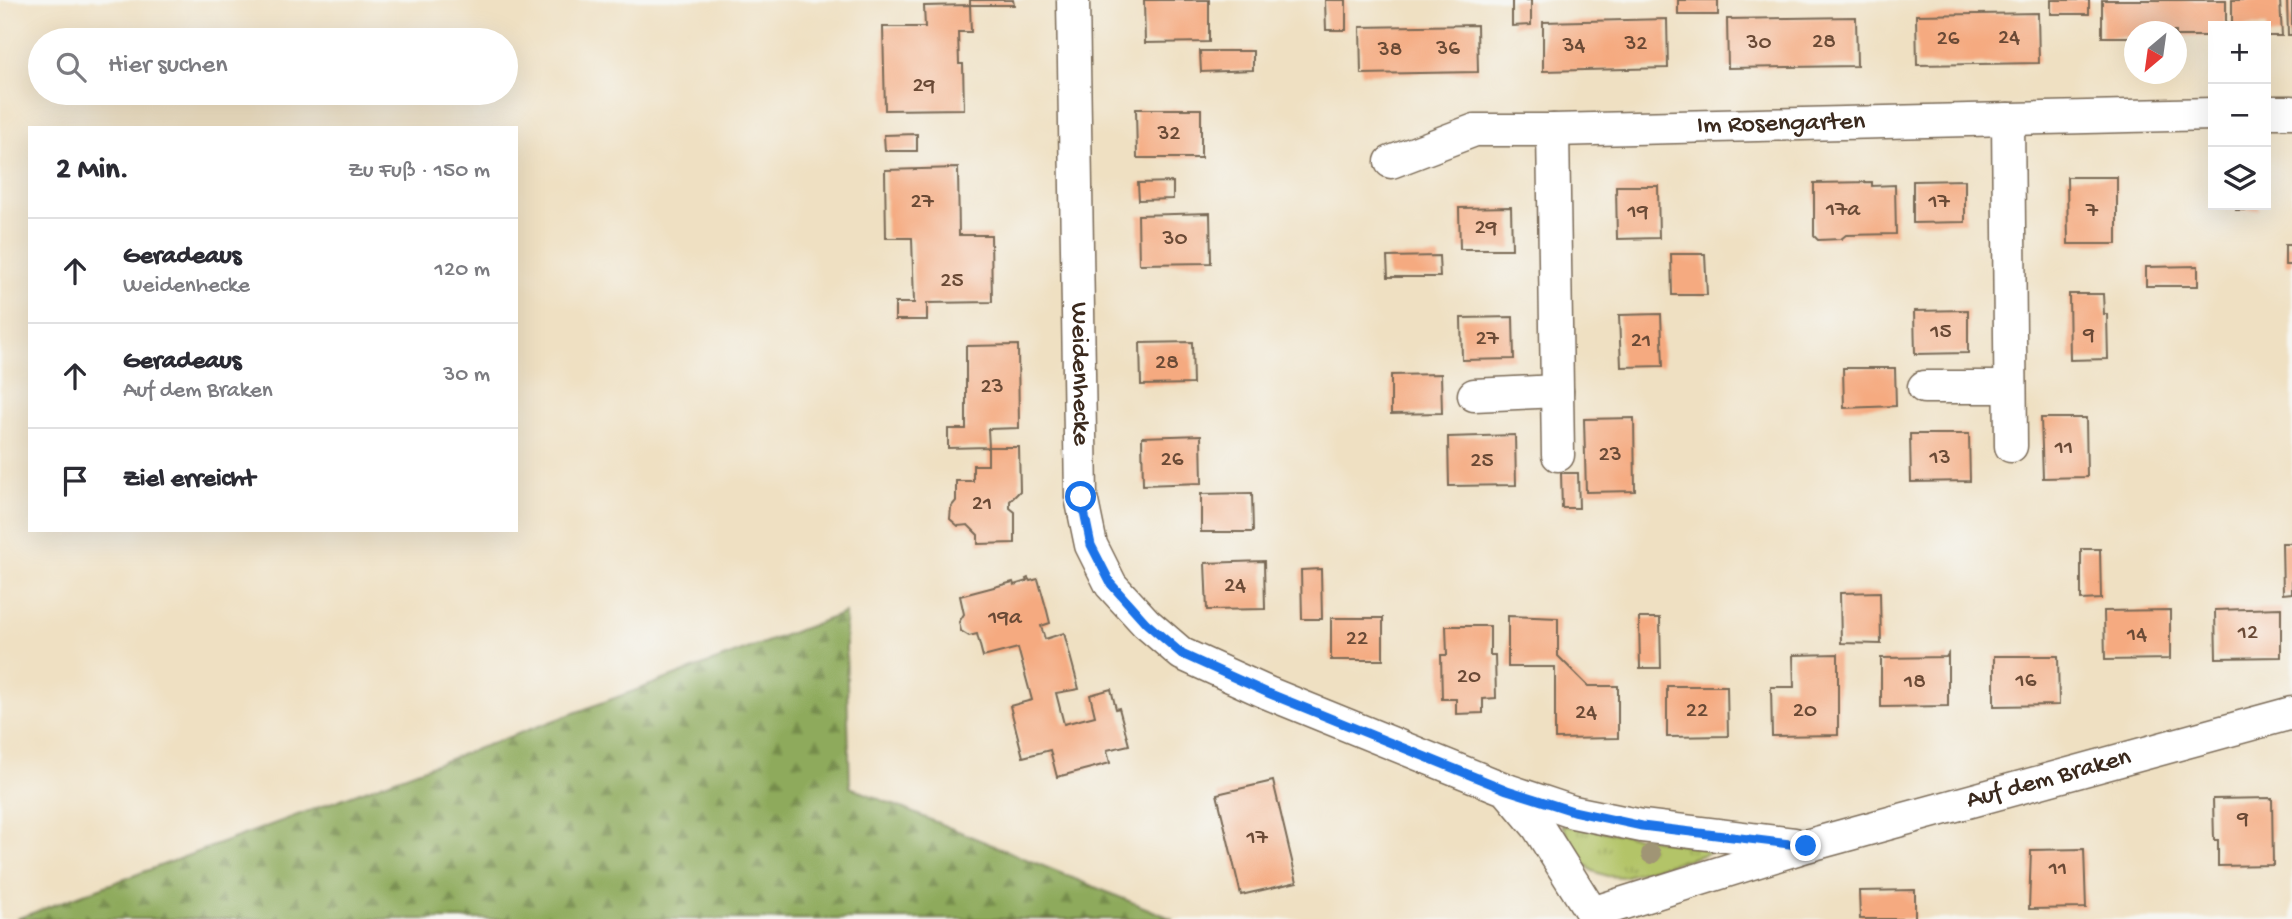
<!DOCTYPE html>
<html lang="de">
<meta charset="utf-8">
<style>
body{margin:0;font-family:"Gochi Hand",sans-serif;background:#f7f7f7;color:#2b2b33}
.controls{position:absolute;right:21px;top:21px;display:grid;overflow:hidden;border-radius:0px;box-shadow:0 7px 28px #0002}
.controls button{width:63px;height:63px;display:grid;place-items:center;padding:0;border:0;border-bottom:2px solid #e1e1e2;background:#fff;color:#2b2b33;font:35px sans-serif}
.compass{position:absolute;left:2124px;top:21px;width:63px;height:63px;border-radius:50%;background:#fff;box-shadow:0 7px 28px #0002;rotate:209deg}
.stop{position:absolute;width:21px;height:21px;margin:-16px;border:5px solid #1a73e8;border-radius:50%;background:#fff}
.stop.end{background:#1a73e8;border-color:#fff;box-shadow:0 2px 7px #0008}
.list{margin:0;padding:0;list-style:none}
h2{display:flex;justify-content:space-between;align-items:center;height:91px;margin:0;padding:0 28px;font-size:30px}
h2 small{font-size:23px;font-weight:400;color:#7c7c81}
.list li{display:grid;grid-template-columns:46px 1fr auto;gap:21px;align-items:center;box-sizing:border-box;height:105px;padding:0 28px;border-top:2px solid #e1e1e2}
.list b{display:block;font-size:26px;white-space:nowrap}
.list p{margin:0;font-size:23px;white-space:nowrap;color:#7c7c81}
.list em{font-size:23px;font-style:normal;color:#7c7c81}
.icon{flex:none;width:38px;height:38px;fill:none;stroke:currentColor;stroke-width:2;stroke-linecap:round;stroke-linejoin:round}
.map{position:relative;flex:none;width:2292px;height:919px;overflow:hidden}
.search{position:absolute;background:#fff;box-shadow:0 7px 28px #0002;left:28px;top:28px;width:490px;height:77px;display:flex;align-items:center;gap:18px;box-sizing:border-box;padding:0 24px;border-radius:38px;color:#7c7c81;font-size:26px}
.panel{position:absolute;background:#fff;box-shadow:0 7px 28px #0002;left:28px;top:126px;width:490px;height:406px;border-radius:0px}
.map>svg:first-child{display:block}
.grass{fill:url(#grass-tufts);stroke:#777742;stroke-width:2}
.forest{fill:url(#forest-firs);stroke:#646a3d;stroke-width:2}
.building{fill:#f5aa80}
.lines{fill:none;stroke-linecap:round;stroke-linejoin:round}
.street-casing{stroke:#7a6a57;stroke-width:35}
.street{stroke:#fff;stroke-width:32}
.tree{fill:#a09574}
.route{stroke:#1a73e8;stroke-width:9}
.labels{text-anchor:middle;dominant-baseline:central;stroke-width:5;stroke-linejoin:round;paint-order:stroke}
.number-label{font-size:23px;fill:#6a4a36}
.street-label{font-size:26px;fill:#3b2a1e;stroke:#f6f6f2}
</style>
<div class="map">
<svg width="2292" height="919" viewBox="0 0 2292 919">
<defs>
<pattern id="grass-tufts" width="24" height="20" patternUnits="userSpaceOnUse" patternTransform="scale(1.75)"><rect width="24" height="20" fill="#b3c467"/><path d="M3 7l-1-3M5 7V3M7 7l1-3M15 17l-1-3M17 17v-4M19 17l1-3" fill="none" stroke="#939f54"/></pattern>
<pattern id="forest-firs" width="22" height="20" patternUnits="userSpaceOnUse" patternTransform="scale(1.75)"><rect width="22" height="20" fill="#8eaa5c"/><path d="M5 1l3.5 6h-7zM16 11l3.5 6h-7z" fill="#758b4b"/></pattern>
</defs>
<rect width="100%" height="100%" fill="#f6f6f2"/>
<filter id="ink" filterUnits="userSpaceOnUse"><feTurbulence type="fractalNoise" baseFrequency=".0143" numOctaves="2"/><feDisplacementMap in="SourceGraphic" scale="14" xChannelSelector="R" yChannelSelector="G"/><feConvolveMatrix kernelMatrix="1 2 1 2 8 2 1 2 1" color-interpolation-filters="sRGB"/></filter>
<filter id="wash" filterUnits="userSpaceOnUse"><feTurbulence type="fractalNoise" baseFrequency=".00686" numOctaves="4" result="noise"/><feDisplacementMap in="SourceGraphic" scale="28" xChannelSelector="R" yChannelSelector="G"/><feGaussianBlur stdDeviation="1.57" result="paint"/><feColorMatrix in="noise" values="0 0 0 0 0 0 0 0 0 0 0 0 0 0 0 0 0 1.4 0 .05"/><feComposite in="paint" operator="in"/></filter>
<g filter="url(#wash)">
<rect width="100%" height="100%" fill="#efe0c2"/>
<polygon class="grass" points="1562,825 1709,848 1709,852 1706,854 1623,877 1607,876 1593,871 1580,861"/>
<polygon class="forest" points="845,613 850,787 1173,919 16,919"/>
<g id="blocks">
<g class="building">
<polygon points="970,0 1013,0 1014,5 970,5"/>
<polygon points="1144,0 1209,0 1209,42 1145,43"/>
<polygon points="1325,0 1346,0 1346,30 1326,30"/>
<polygon points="1512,0 1531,0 1531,25 1512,26"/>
<rect x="1678" y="0" width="40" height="15"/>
<rect x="2051" y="0" width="38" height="14"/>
<polygon points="2102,0 2226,0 2226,26 2213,26 2213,36 2176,36 2176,32 2134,32 2134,37 2102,37"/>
<polygon points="2232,0 2280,0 2282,36 2266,36 2266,26 2232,26"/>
<polygon points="2287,0 2292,0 2292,35 2288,35"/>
<polygon points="970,5 971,32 958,32 959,64 963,64 964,109 885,110 883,27 925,27 924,6"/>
<polygon points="2038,13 2039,63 1917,65 1916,15"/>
<polygon points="1856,17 1857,66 1728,68 1727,19"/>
<polygon points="1667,19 1668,68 1543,71 1543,22"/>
<polygon points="1477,25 1478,72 1361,74 1360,27"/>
<polygon points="1200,51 1253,51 1253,70 1201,72"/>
<polygon points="1136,109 1201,109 1201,158 1137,158"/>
<polygon points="917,134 917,151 885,151 884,135"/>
<polygon points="958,168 959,235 991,235 992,302 927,303 927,320 895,320 895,303 914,303 912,238 886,238 885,170"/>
<polygon points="2067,177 2117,177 2117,244 2068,244"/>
<polygon points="1965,180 1965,222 1913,223 1913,181"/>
<polygon points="1173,182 1173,199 1139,200 1138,183"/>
<polygon points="1872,182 1872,186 1895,185 1896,234 1846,235 1841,239 1818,240 1814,236 1814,183"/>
<polygon points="1616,186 1658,186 1659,238 1617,239"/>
<rect x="2236" y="205" width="23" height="5"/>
<polygon points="1511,207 1512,249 1460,249 1459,208"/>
<polygon points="1210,213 1211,263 1139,264 1138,215"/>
<rect x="2285" y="245" width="7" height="20"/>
<polygon points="1671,254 1705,254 1707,295 1672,295"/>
<polygon points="1439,256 1440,277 1388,277 1387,257"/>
<polygon points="2198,266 2198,286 2146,286 2146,267"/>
<polygon points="2069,294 2103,294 2104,314 2107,314 2108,359 2070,360"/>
<polygon points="1968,310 1968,353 1915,354 1914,311"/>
<polygon points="1661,314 1663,366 1621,367 1619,315"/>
<polygon points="1513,317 1514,359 1462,360 1461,318"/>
<polygon points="1192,342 1193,384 1141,385 1140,343"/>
<polygon points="1018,345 1019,428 988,429 989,447 1019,447 1020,491 1010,501 1010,508 1015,512 1015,543 978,544 978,535 968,525 958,526 950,519 951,507 956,501 956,481 973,481 973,465 988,465 988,447 948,448 948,429 966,429 966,346"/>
<polygon points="1843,368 1895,368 1896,406 1844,408"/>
<polygon points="1441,374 1442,413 1391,414 1391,375"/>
<polygon points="1634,418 1635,491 1586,492 1584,419"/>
<polygon points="2041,418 2086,418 2087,477 2043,478"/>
<polygon points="1910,434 1969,434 1970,481 1911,482"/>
<polygon points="1201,435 1202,483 1143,485 1142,437"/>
<polygon points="1515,435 1516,485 1449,486 1448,437"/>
<polygon points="1561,473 1578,473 1579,508 1562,508"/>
<polygon points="1252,493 1253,532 1201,532 1201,494"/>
<polygon points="2282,543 2292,543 2292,593 2283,594"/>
<polygon points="2081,549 2100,549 2101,599 2081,600"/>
<polygon points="1264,561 1265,609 1207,610 1205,563"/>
<polygon points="1321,569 1322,619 1302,619 1301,570"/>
<polygon points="1028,578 1030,581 1038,579 1047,611 1050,623 1041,626 1045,639 1064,633 1079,689 1056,693 1064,724 1095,716 1090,695 1111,689 1116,709 1119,708 1129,745 1107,750 1110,763 1057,777 1050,750 1023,757 1010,706 1032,700 1018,648 983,657 977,634 969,636 961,631 959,622 964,614 960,596 1013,582 1014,585 1027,581 1026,579"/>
<polygon points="1880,592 1881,644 1841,643 1840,593"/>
<polygon points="2281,608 2281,657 2216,658 2215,610"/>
<polygon points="2170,610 2170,659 2105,660 2104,611"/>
<polygon points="1508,616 1558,618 1558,656 1588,686 1618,686 1618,738 1555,739 1555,667 1508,667"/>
<rect x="1331" y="618" width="52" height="42"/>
<polygon points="1639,618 1660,618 1661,668 1640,668"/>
<polygon points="1446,626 1490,626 1490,655 1495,655 1496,698 1483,699 1483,713 1456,714 1456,699 1442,699 1441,655 1447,655"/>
<polygon points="1838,654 1838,735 1772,736 1771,687 1794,687 1793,655"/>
<polygon points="1948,654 1948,706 1881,707 1881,658 1946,657"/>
<polygon points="1994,656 2058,656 2059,705 1994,706"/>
<polygon points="1667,686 1727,686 1728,736 1667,737"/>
<polygon points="1273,781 1297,882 1241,895 1217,794"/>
<polygon points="2272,798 2273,865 2218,866 2218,840 2214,840 2213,799"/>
<polygon points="2084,849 2086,908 2029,909 2031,850"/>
<polygon points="1915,890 1915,919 1860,919 1859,891"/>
</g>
</g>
</g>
<g filter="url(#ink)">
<use href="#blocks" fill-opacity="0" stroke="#7a6a57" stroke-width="2"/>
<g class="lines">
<defs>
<g id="street">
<path id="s1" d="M1073 0 1081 497 1091 545 1111 585 1146 623 1182 654 1268 693 1507 790 1538 827 1592 913 1593 919"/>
<polyline points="2266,112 2292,112"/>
<polyline points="2008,119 2011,446"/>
<polyline points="1553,130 1558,455"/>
<path id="s2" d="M1391 162 1475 130H1553L2213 114"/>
<polyline points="1924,387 2010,387"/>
<polyline points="1474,395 1557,391"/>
<polyline points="1507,790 1573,812 1642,826 1794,844"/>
<path id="s3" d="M1592 913 1806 846 2292 713"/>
</g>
</defs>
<use href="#street" class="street-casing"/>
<use href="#street" class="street"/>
</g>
<circle class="tree" cx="1651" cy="854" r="10"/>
</g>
<g class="lines" filter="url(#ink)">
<polyline class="route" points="1081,497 1091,545 1111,584 1146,623 1182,654 1268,693 1507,790 1573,811 1642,826 1806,846"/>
</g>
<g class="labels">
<g class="number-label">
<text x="2009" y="38">24</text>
<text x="1948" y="39">26</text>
<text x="1824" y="42">28</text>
<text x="1759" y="43">30</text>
<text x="1636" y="44">32</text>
<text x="1574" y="46">34</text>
<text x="1448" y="49">36</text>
<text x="1390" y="50">38</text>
<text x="924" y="86">29</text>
<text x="1169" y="134">32</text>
<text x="922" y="202">27</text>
<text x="1939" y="202">17</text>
<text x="1843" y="210">17a</text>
<text x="2092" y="211">7</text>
<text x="1638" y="212">19</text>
<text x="1486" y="228">29</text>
<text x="1175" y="239">30</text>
<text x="952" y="281">25</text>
<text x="1941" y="332">15</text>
<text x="2089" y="335">9</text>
<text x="1487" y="339">27</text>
<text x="1641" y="341">21</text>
<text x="1167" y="363">28</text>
<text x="992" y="387">23</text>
<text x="2064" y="448">11</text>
<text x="1610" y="455">23</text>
<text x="1940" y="458">13</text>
<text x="1172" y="460">26</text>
<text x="1482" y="461">25</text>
<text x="982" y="504">21</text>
<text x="1235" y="586">24</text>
<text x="1005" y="618">19a</text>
<text x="2248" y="633">12</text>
<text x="2137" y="635">14</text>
<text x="1357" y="639">22</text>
<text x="1469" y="677">20</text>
<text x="2026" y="681">16</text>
<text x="1915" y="682">18</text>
<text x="1697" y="711">22</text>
<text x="1805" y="711">20</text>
<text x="1586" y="713">24</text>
<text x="2243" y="819">9</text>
<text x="1257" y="838">17</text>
<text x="2058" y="869">11</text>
</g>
<g class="street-label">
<text stroke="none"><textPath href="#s2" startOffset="396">Im Rosengarten</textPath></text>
<text stroke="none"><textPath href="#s1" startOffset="374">Weidenhecke</textPath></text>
<text stroke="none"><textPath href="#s3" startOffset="476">Auf dem Braken</textPath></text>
</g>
</g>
</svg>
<div class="controls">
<button>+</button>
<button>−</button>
<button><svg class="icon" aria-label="layers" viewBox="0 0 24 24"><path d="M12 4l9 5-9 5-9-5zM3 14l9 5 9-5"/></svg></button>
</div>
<svg class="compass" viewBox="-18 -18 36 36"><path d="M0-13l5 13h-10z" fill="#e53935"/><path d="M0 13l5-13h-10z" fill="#7c7c81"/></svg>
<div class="stop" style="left:1081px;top:497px"></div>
<div class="stop end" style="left:1806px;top:846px"></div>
<div class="search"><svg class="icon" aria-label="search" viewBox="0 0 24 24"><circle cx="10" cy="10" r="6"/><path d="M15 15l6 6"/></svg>Hier suchen</div>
<section class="panel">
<h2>2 Min.<small>Zu Fuß · 150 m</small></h2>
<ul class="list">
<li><svg class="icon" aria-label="ahead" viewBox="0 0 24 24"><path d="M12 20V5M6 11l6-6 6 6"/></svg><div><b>Geradeaus</b><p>Weidenhecke</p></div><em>120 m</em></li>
<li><svg class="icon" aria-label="ahead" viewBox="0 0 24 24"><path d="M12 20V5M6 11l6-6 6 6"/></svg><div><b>Geradeaus</b><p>Auf dem Braken</p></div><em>30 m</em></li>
<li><svg class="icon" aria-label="arrive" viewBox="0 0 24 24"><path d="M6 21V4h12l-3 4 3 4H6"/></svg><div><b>Ziel erreicht</b></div></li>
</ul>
</section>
</div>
